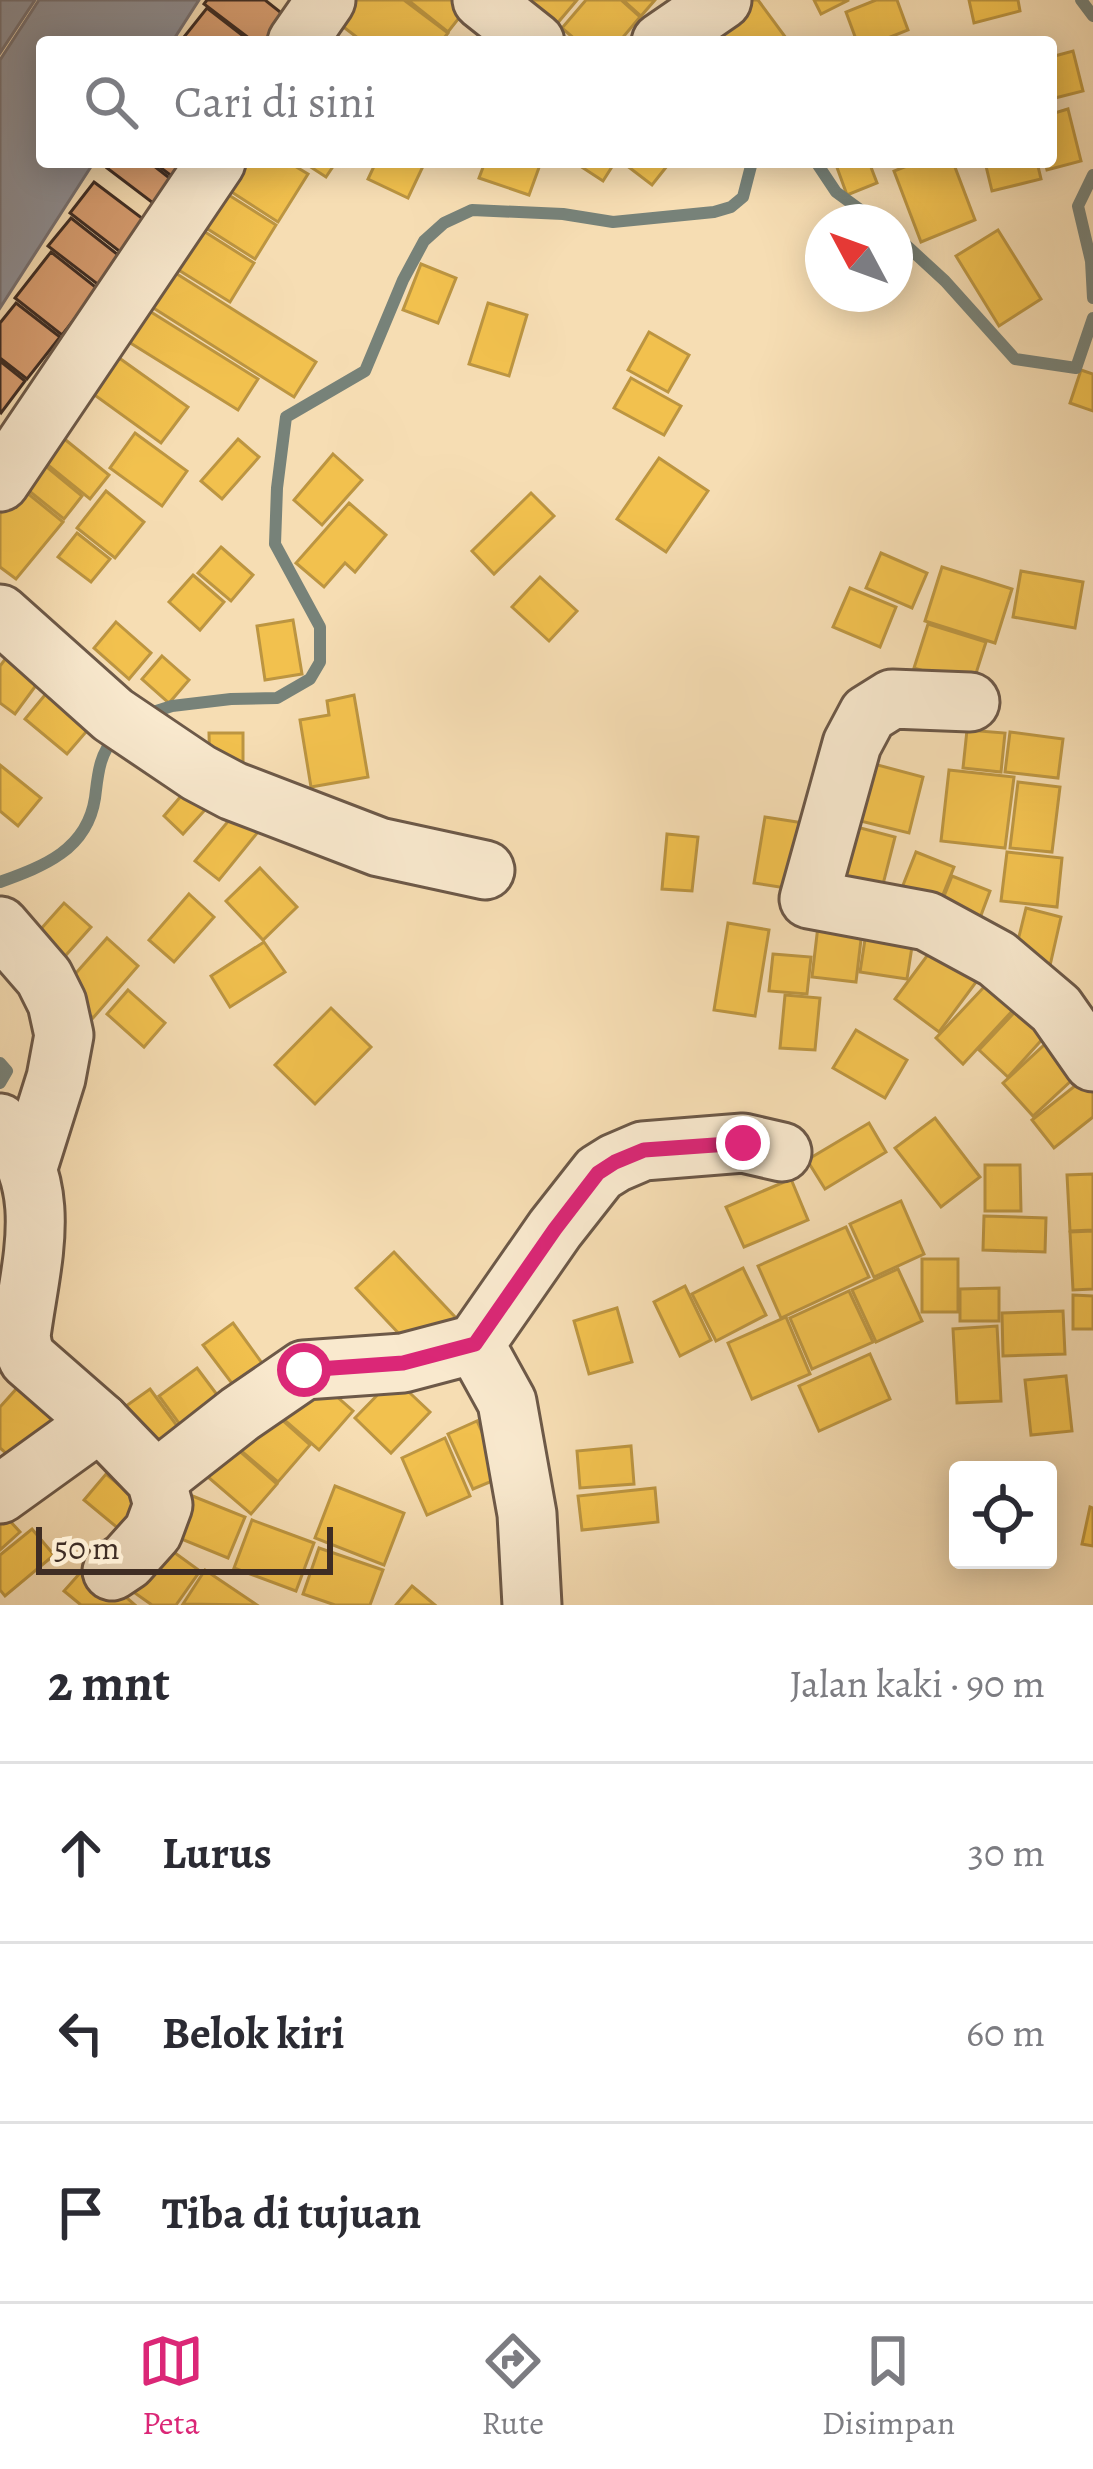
<!DOCTYPE html>
<html lang="id">
<meta charset="utf-8">
<style>
body{margin:0;font-family:Alegreya,serif;background:#f2f2f3;color:#2b2b33}
.controls{position:absolute;right:36px;bottom:36px;display:grid;overflow:hidden;border-radius:12px;box-shadow:0 6px 30px #0003}
.controls button{width:108px;height:108px;display:grid;place-items:center;padding:0;border:0;border-bottom:3px solid #e1e1e2;background:#fff;color:#2b2b33;font:60px sans-serif}
.compass{position:absolute;left:805px;top:204px;width:108px;height:108px;border-radius:50%;background:#fff;box-shadow:0 6px 30px #0003;rotate:311deg}
.scale{position:absolute;left:36px;bottom:30px;width:297px;box-sizing:border-box;padding-left:12px;border:6px solid #3f2d24;border-top:0;font-size:33px;line-height:42px;white-space:nowrap;color:#3f2d24;-webkit-text-stroke:9px #f9e9ce;paint-order:stroke}
.stop{position:absolute;width:36px;height:36px;margin:-27px;border:9px solid #db2777;border-radius:50%;background:#fff}
.stop.end{background:#db2777;border-color:#fff;box-shadow:0 3px 12px #0008}
.list{margin:0;padding:0;list-style:none}
h2{display:flex;justify-content:space-between;align-items:center;height:156px;margin:0;padding:0 48px;font-size:51px}
h2 small{font-size:39px;font-weight:400;color:#7c7c81}
.list li{display:grid;grid-template-columns:78px 1fr auto;gap:36px;align-items:center;box-sizing:border-box;height:180px;padding:0 48px;border-top:3px solid #e1e1e2}
.list b{display:block;font-size:45px;white-space:nowrap}
.list em{font-size:39px;font-style:normal;color:#7c7c81}
.icon{flex:none;width:66px;height:66px;fill:none;stroke:currentColor;stroke-width:2;stroke-linecap:round;stroke-linejoin:round}
.map{position:relative;flex:none;width:1093px;height:1605px;overflow:hidden}
.search{position:absolute;background:#fff;box-shadow:0 6px 30px #0003;left:36px;right:36px;top:36px;height:132px;display:flex;align-items:center;gap:30px;box-sizing:border-box;padding:0 42px;border-radius:12px;color:#7c7c81;font-size:45px}
.sheet{height:696px;background:#fff}
nav{display:flex;justify-content:space-around;align-items:center;box-sizing:border-box;height:168px;border-top:3px solid #e1e1e2;background:#fff;font-size:33px;color:#7c7c81}
nav a{display:grid;justify-items:center;gap:6px}
nav .on{color:#db2777}
.map>svg:first-child{display:block}
.homes{fill:#f2c14e;stroke:#bc9541;stroke-width:3}
.industry{fill:#8d8d92;stroke:#767071;stroke-width:3}
.lines{fill:none;stroke-linecap:round;stroke-linejoin:round}
.stream{stroke:#778279;stroke-width:12}
.building{fill:#d79d70;stroke:#3f2d24;stroke-width:3}
.minor-casing{stroke:#6d5948;stroke-width:63}
.minor{stroke:#f9e9ce;stroke-width:57}
.route{stroke:#db2777;stroke-width:15}
</style>
<div class="map">
<svg width="1093" height="1605" viewBox="0 0 1093 1605">
<rect width="100%" height="100%" fill="#f6ddb3"/>
<filter id="stains"><feTurbulence type="fractalNoise" baseFrequency=".00167" numOctaves="4"/><feColorMatrix values="0 0 0 0 .2 0 0 0 0 .09 0 0 0 0 .02 0 0 0 .5 -.17"/></filter>
<radialGradient id="worn" r=".72"><stop offset=".6" stop-color="#630" stop-opacity="0"/><stop offset="1" stop-color="#630" stop-opacity=".3"/></radialGradient>
<g class="homes">
<polygon points="354,0 404,0 448,33 441,42 363,42 337,22"/>
<polygon points="408,0 473,0 448,32"/>
<polygon points="525,0 577,0 555,26"/>
<polygon points="586,0 621,0 640,17 619,42 578,42 562,28"/>
<polygon points="623,0 655,0 641,16"/>
<polygon points="738,0 758,0 789,42 694,42"/>
<polygon points="814,0 849,0 821,14"/>
<polygon points="876,0 897,0 908,30 878,42 857,42 846,12"/>
<polygon points="969,0 1018,0 1020,11 974,23"/>
<polygon points="1073,51 1083,91 1051,99 1051,57"/>
<polygon points="1068,109 1081,161 1047,170 1045,162 1051,162 1051,114"/>
<polygon points="244,162 288,162 308,174 278,222 227,189"/>
<polygon points="303,162 336,162 326,177"/>
<polygon points="376,162 425,162 408,198 368,179"/>
<polygon points="485,162 541,162 529,195 479,178"/>
<polygon points="574,162 615,162 603,181"/>
<polygon points="622,162 663,162 667,166 652,185"/>
<polygon points="835,162 869,162 877,183 847,195"/>
<polygon points="917,162 953,162 975,220 921,242 894,171"/>
<polygon points="985,162 1037,162 1041,179 992,191"/>
<polygon points="224,192 276,225 255,259 203,226"/>
<polygon points="194,225 254,263 230,302 169,264"/>
<polygon points="998,230 1041,299 999,326 956,256"/>
<polygon points="421,264 456,278 438,323 403,310"/>
<polygon points="166,267 316,362 294,397 144,302"/>
<polygon points="488,303 527,315 509,376 469,364"/>
<polygon points="143,307 258,379 238,410 124,339"/>
<polygon points="649,332 689,355 668,392 628,370"/>
<polygon points="115,355 188,407 161,443 89,391"/>
<polygon points="1081,370 1093,374 1093,411 1070,403"/>
<polygon points="631,378 681,406 664,435 614,408"/>
<polygon points="135,433 187,471 162,506 110,468"/>
<polygon points="62,437 109,475 90,499 43,461"/>
<polygon points="238,439 259,457 222,499 201,481"/>
<polygon points="333,454 362,480 322,525 294,500"/>
<polygon points="659,458 708,491 666,552 617,519"/>
<polygon points="42,463 82,496 64,519 23,486"/>
<polygon points="21,488 63,522 16,579 0,567 0,514"/>
<polygon points="106,491 144,522 115,558 77,528"/>
<polygon points="531,493 554,516 494,574 472,551"/>
<polygon points="349,503 386,535 355,572 345,563 324,587 296,563"/>
<polygon points="77,533 110,559 91,582 58,557"/>
<polygon points="221,547 253,575 231,601 198,573"/>
<polygon points="881,553 927,573 912,608 866,588"/>
<polygon points="942,567 1012,589 995,643 925,621"/>
<polygon points="1021,571 1083,582 1075,628 1013,617"/>
<polygon points="193,575 224,602 200,630 169,602"/>
<polygon points="540,577 577,611 549,641 512,607"/>
<polygon points="850,588 896,607 880,647 833,627"/>
<polygon points="293,620 302,674 265,680 257,626"/>
<polygon points="116,622 151,653 129,679 94,648"/>
<polygon points="928,624 986,642 972,686 914,668"/>
<polygon points="15,646 48,669 15,714 0,703 0,666"/>
<polygon points="162,656 189,680 169,703 142,679"/>
<polygon points="49,690 92,725 67,754 25,719"/>
<polygon points="354,695 368,777 311,787 300,720 329,715 327,701"/>
<polygon points="967,730 1005,733 1001,772 963,768"/>
<polygon points="1010,732 1063,739 1058,778 1005,772"/>
<polygon points="209,733 243,733 243,774 210,774"/>
<polygon points="855,759 923,777 909,833 840,816"/>
<polygon points="0,765 41,798 18,826 0,811"/>
<polygon points="949,770 1014,777 1005,848 941,841"/>
<polygon points="193,782 214,800 183,834 164,816"/>
<polygon points="1018,782 1060,787 1052,852 1010,848"/>
<polygon points="235,813 258,832 219,880 195,861"/>
<polygon points="765,817 810,824 799,890 754,883"/>
<polygon points="834,821 895,837 879,900 818,885"/>
<polygon points="667,834 698,837 692,891 662,889"/>
<polygon points="916,852 954,867 934,917 896,903"/>
<polygon points="1007,852 1062,858 1057,907 1001,901"/>
<polygon points="260,868 297,907 263,940 226,901"/>
<polygon points="952,876 990,891 974,934 935,919"/>
<polygon points="189,894 214,917 174,962 149,940"/>
<polygon points="64,903 91,927 51,972 24,948"/>
<polygon points="1026,908 1061,917 1049,970 1013,961"/>
<polygon points="820,909 864,914 856,982 812,977"/>
<polygon points="728,923 769,930 755,1016 714,1010"/>
<polygon points="866,933 913,940 907,979 860,972"/>
<polygon points="107,938 138,966 93,1018 61,990"/>
<polygon points="938,941 982,974 939,1032 895,999"/>
<polygon points="264,942 285,972 230,1007 211,976"/>
<polygon points="773,954 811,957 807,994 769,991"/>
<polygon points="1000,970 1027,995 963,1064 936,1038"/>
<polygon points="128,990 165,1023 144,1047 107,1014"/>
<polygon points="785,995 820,998 815,1050 780,1048"/>
<polygon points="1028,998 1056,1024 1008,1077 979,1050"/>
<polygon points="331,1008 371,1047 315,1104 275,1065"/>
<polygon points="856,1030 907,1060 885,1098 833,1068"/>
<polygon points="1056,1034 1086,1067 1033,1116 1003,1083"/>
<polygon points="1086,1077 1093,1086 1093,1117 1054,1148 1032,1120"/>
<polygon points="935,1118 980,1177 941,1207 895,1148"/>
<polygon points="869,1123 886,1152 825,1189 807,1160"/>
<polygon points="985,1165 1020,1165 1021,1211 985,1211"/>
<polygon points="1093,1174 1093,1230 1070,1231 1067,1175"/>
<polygon points="791,1179 808,1220 744,1247 726,1207"/>
<polygon points="901,1201 924,1254 874,1277 850,1224"/>
<polygon points="984,1216 1046,1218 1045,1252 983,1250"/>
<polygon points="846,1227 869,1277 781,1318 758,1266"/>
<polygon points="1093,1231 1093,1289 1073,1290 1070,1232"/>
<polygon points="394,1252 457,1319 419,1355 356,1288"/>
<rect x="922" y="1259" width="36" height="53"/>
<polygon points="743,1268 766,1315 716,1341 692,1294"/>
<polygon points="898,1269 922,1321 876,1342 852,1290"/>
<polygon points="685,1286 711,1340 680,1356 654,1302"/>
<polygon points="999,1288 999,1321 960,1321 960,1289"/>
<polygon points="849,1291 873,1342 812,1369 790,1318"/>
<polygon points="1073,1295 1093,1296 1093,1329 1073,1329"/>
<polygon points="617,1308 632,1362 589,1374 574,1321"/>
<polygon points="1063,1311 1065,1354 1003,1356 1002,1313"/>
<polygon points="786,1317 810,1374 752,1399 728,1343"/>
<polygon points="233,1323 275,1381 246,1402 203,1345"/>
<polygon points="997,1326 1001,1401 957,1403 953,1329"/>
<polygon points="870,1354 890,1399 819,1431 799,1386"/>
<polygon points="197,1368 227,1408 189,1437 159,1396"/>
<polygon points="309,1372 353,1411 319,1450 274,1411"/>
<polygon points="1066,1376 1072,1431 1031,1435 1025,1380"/>
<polygon points="394,1378 430,1412 391,1453 355,1418"/>
<polygon points="18,1387 54,1420 15,1461 0,1448 0,1407"/>
<polygon points="150,1389 186,1438 162,1456 126,1406"/>
<polygon points="272,1411 310,1445 278,1482 239,1449"/>
<polygon points="477,1421 502,1477 473,1489 448,1434"/>
<polygon points="445,1438 470,1496 427,1515 402,1458"/>
<polygon points="227,1440 277,1484 251,1514 201,1471"/>
<polygon points="631,1446 634,1484 580,1488 577,1451"/>
<polygon points="106,1474 147,1508 125,1534 84,1500"/>
<polygon points="335,1486 404,1513 384,1565 315,1538"/>
<polygon points="655,1488 658,1522 582,1530 578,1496"/>
<polygon points="185,1493 245,1517 228,1558 169,1534"/>
<polygon points="1090,1507 1093,1508 1093,1546 1082,1544"/>
<polygon points="0,1510 20,1532 0,1550"/>
<polygon points="252,1520 314,1543 296,1591 234,1568"/>
<polygon points="32,1529 54,1555 5,1596 0,1590 0,1555"/>
<polygon points="164,1545 200,1571 176,1605 152,1605 132,1591"/>
<polygon points="319,1548 383,1570 370,1605 335,1605 303,1594"/>
<polygon points="88,1564 135,1605 81,1605 64,1591"/>
<polygon points="205,1570 257,1605 183,1604"/>
<polygon points="412,1586 435,1605 396,1605"/>
</g>
<g class="industry">
<polygon points="0,0 35,0 0,53"/>
<polygon points="39,0 199,0 172,42 42,42 42,162 94,162 0,308 0,60"/>
</g>
<g class="lines">
<g class="stream">
<polyline points="1081,0 1093,16"/>
<polyline points="816,162 836,192 877,222"/>
<polyline points="1093,175 1078,206 1091,261 1093,298"/>
<polyline points="895,235 945,281 1015,359 1076,368 1093,318"/>
<polyline points="147,714 172,706 231,699 277,698 310,679 320,662 320,627 275,544 277,488 286,417 365,371 403,280 424,241 444,223 472,210 563,214 613,222 714,212 731,207 743,197 752,162"/>
<path d="M0 882C44 866 87 850 95 798 98 774 99 754 116 736"/>
<polyline points="0,1063 7,1071 0,1083"/>
</g>
</g>
<g class="building">
<polygon points="207,0 265,0 289,19 272,42 254,42 204,4"/>
<polygon points="207,8 251,42 180,42"/>
<polygon points="112,162 149,162 172,180 153,203 107,168"/>
<polygon points="153,162 185,162 173,177"/>
<polygon points="94,182 147,222 123,254 70,213"/>
<polygon points="71,218 122,258 100,286 48,246"/>
<polygon points="51,252 98,289 62,335 15,298"/>
<polygon points="16,303 60,337 27,379 0,358 0,323"/>
<polygon points="0,361 25,381 1,413 0,412"/>
</g>
<g class="lines">
<defs>
<g id="minor">
<polyline points="482,0 535,42"/>
<polyline points="297,42 326,0"/>
<polyline points="661,42 722,0"/>
<polyline points="0,482 216,162"/>
<polyline points="0,614 113,715 199,773 233,791 379,847 485,870"/>
<polyline points="970,702 892,699 868,714 852,744 809,899 927,921 997,959 1056,1009 1093,1062"/>
<polyline points="0,926 44,977 57,1003 64,1035 56,1078 28,1167"/>
<path d="M0 1123C56 1187 31 1260 21 1336L23 1348 28 1359 100 1422 156 1480 163 1505 153 1532 127 1561 112 1571"/>
<polyline points="475,1344 507,1402 527,1514 532,1605"/>
<polyline points="156,1480 240,1414 304,1370 403,1363 475,1344 555,1229 599,1173 615,1163 643,1151 743,1143 782,1152"/>
<polyline points="0,1494 100,1422"/>
</g>
</defs>
<use href="#minor" class="minor-casing"/>
<use href="#minor" class="minor"/>
</g>
<g class="lines">
<polyline class="route" points="304,1370 403,1363 475,1344 555,1229 598,1173 615,1162 644,1150 743,1143"/>
</g>
<rect width="100%" height="100%" filter="url(#stains)"/>
<rect width="100%" height="100%" fill="url(#worn)"/>
</svg>
<div class="controls">
<button><svg class="icon" aria-label="locate" viewBox="0 0 24 24"><circle cx="12" cy="12" r="6"/><path d="M12 2v4M12 18v4M2 12h4M18 12h4"/></svg></button>
</div>
<svg class="compass" viewBox="-18 -18 36 36"><path d="M0-13l5 13h-10z" fill="#e53935"/><path d="M0 13l5-13h-10z" fill="#7c7c81"/></svg>
<div class="scale">50 m</div>
<div class="stop" style="left:304px;top:1370px"></div>
<div class="stop end" style="left:743px;top:1143px"></div>
<div class="search"><svg class="icon" aria-label="search" viewBox="0 0 24 24"><circle cx="10" cy="10" r="6"/><path d="M15 15l6 6"/></svg>Cari di sini</div>
</div>
<section class="sheet">
<h2>2 mnt<small>Jalan kaki · 90 m</small></h2>
<ul class="list">
<li><svg class="icon" aria-label="ahead" viewBox="0 0 24 24"><path d="M12 20V5M6 11l6-6 6 6"/></svg><div><b>Lurus</b></div><em>30 m</em></li>
<li><svg class="icon" aria-label="left" viewBox="0 0 24 24"><path d="M17 20v-9H6M10 6l-5 5 5 5"/></svg><div><b>Belok kiri</b></div><em>60 m</em></li>
<li><svg class="icon" aria-label="arrive" viewBox="0 0 24 24"><path d="M6 21V4h12l-3 4 3 4H6"/></svg><div><b>Tiba di tujuan</b></div></li>
</ul>
</section>
<nav>
<a class="on"><svg class="icon" aria-label="map" viewBox="0 0 24 24"><path d="M3 6l6-2 6 2 6-2v14l-6 2-6-2-6 2zM9 4v14M15 6v14"/></svg>Peta</a>
<a><svg class="icon" aria-label="directions" viewBox="0 0 24 24"><path d="M12 3l9 9-9 9-9-9zM9 14v-3h6M13 9l2 2-2 2"/></svg>Rute</a>
<a><svg class="icon" aria-label="saved" viewBox="0 0 24 24"><path d="M7 4h10v16l-5-4-5 4z"/></svg>Disimpan</a>
</nav>
